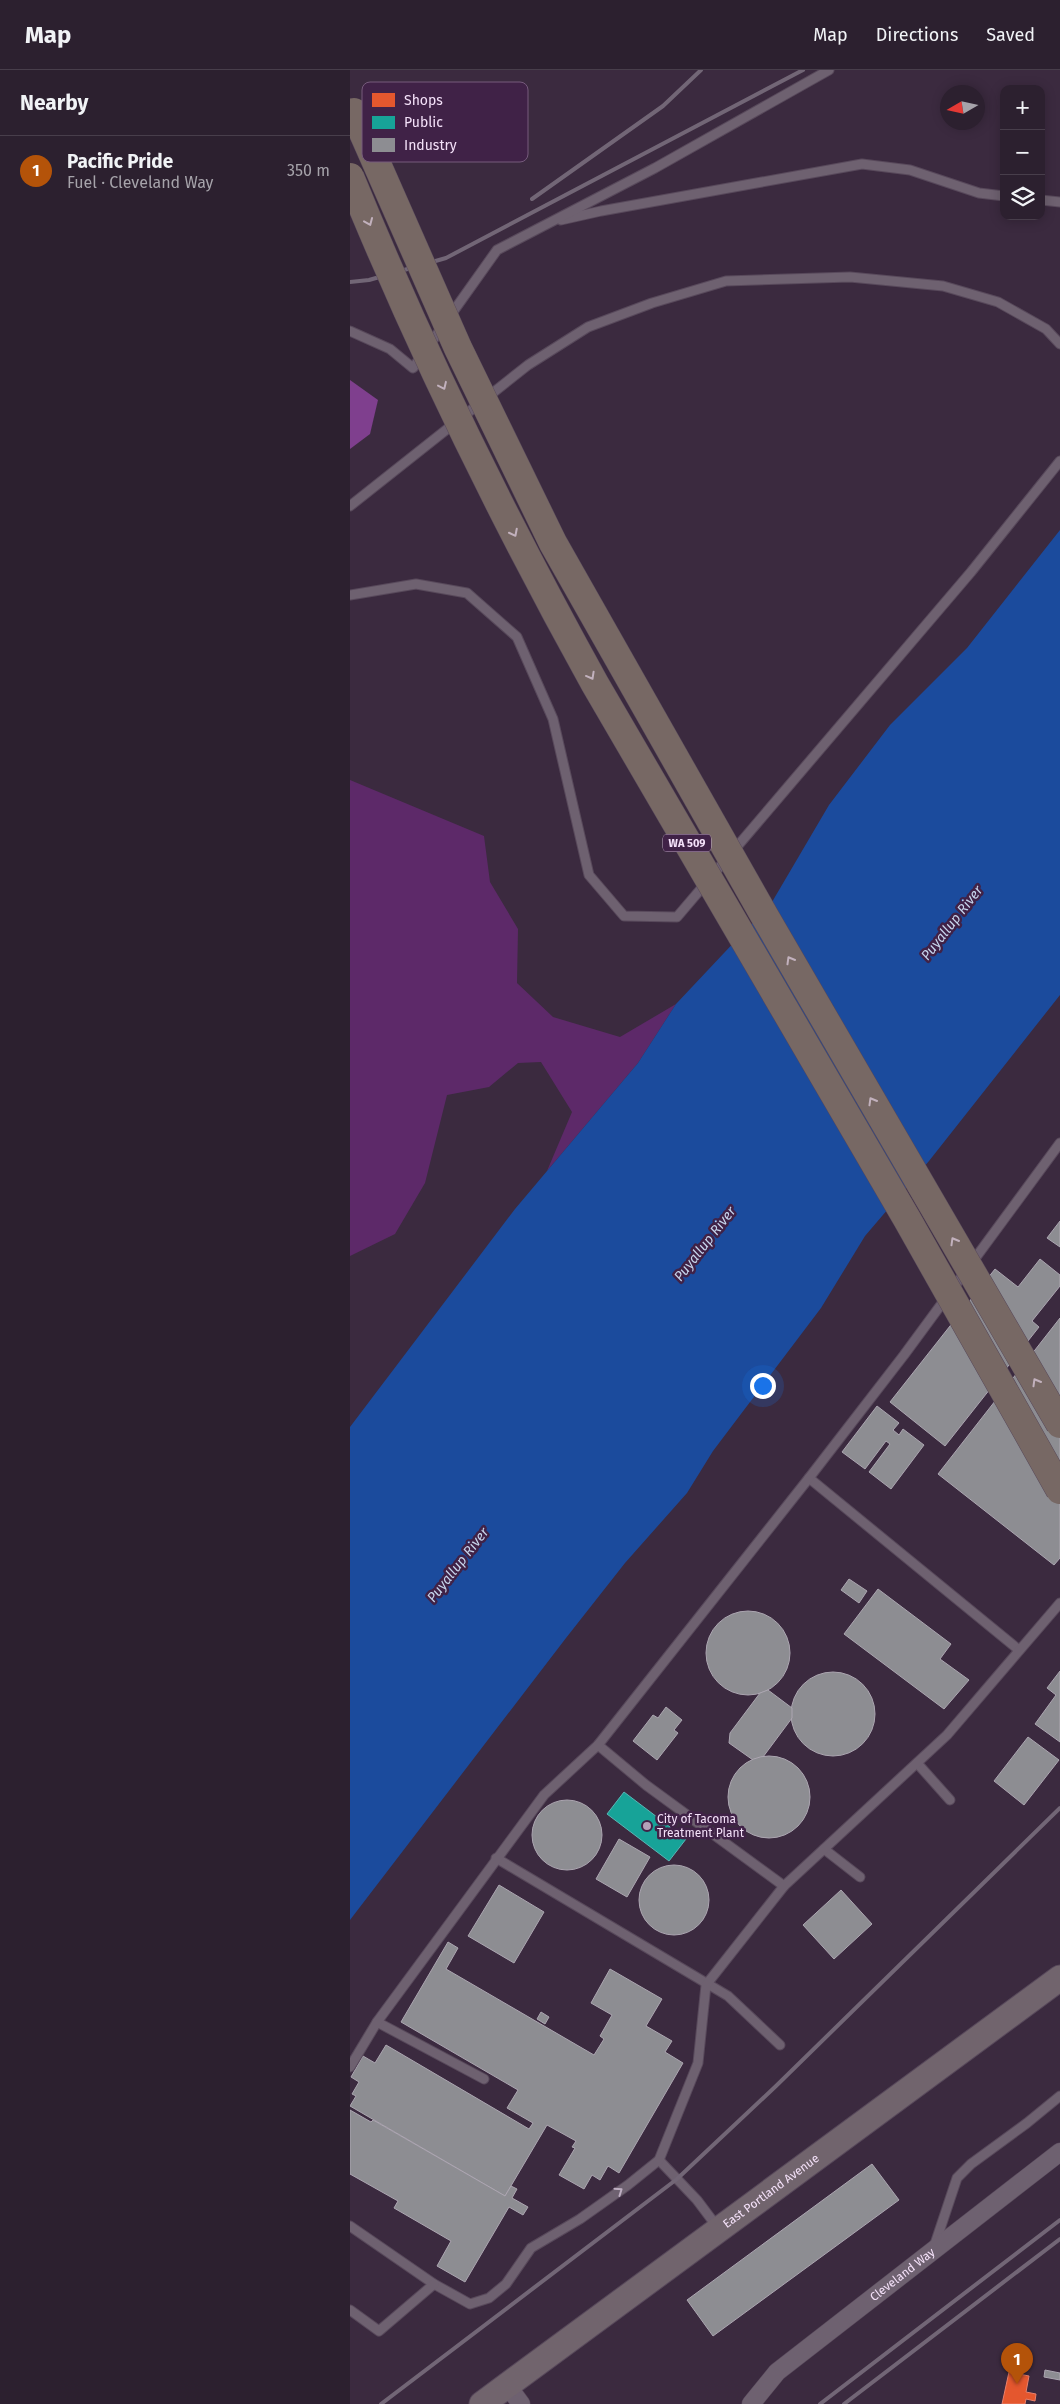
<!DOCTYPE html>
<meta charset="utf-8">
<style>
body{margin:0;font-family:"Fira Sans",sans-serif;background:#382d3b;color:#f1f3f6}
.controls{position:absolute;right:15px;top:15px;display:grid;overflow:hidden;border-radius:10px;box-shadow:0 2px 12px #0003}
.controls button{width:45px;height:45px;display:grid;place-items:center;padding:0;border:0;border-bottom:1px solid #483e4b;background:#2c202f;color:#f1f3f6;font:25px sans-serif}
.compass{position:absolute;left:590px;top:15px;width:45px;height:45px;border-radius:50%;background:#2c202f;box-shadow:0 2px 12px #0003;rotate:261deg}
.you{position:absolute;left:412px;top:1315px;width:18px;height:18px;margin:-12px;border:4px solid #fff;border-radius:50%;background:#1a73e8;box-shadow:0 0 0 8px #1a73e833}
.badge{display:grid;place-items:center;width:32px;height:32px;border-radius:50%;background:#b45309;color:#fff;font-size:16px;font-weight:700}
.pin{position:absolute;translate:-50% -41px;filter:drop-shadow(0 1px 2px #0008)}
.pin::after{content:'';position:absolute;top:26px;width:18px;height:15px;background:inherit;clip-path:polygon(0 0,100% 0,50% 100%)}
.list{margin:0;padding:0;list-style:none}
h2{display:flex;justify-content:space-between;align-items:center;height:65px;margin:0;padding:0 20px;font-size:21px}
h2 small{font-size:16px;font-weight:400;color:#a6a3aa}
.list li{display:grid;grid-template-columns:32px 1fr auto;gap:15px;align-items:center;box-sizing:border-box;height:70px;padding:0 20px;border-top:1px solid #483e4b}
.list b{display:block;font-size:19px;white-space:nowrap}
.list p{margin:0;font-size:16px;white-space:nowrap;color:#a6a3aa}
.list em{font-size:16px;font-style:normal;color:#a6a3aa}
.icon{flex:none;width:28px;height:28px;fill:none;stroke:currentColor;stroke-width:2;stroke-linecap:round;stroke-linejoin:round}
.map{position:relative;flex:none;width:710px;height:2334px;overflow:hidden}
header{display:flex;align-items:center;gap:30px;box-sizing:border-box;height:70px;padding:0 25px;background:#2c202f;border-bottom:1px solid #483e4b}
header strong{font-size:24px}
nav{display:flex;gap:28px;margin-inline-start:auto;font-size:18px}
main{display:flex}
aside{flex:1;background:#2c202f}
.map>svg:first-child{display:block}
.green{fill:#5d2969}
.forest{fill:#7f3f8e}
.water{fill:#1b4b9d}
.shops{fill:#e4572e;stroke:#e9806b}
.public{fill:#17a398;stroke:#59b6b5}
.industry{fill:#8d8d92;stroke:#aca6b1}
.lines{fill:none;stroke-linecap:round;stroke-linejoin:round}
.lane-casing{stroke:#58495b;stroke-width:11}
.street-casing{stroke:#58495b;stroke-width:19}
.secondary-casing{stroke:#58495b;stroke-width:27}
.lane{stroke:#6e6170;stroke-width:9}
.street{stroke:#6e6170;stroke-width:18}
.secondary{stroke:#71646d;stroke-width:25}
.rail{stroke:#726676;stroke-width:4}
.highway-bridge-casing{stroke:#58495b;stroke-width:29;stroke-linecap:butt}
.highway-bridge{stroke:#776864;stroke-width:28}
.oneway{stroke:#c2b1bd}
.oneway2{stroke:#beaec2}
.poi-dot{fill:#b3a1b8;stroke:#402247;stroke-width:2}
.labels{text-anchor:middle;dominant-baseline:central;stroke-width:5;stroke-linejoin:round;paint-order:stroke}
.shield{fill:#402247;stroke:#bea8c4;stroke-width:1}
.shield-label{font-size:11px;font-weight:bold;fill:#f4e1f9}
.poi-label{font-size:12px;fill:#f4e1f9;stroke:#402247;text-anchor:start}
.street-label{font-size:12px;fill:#f4e1f9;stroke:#402247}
.water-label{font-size:14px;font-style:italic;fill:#c7d6ed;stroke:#402247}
.key{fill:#402247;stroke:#765b7c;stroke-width:1}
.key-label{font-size:14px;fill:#f4e1f9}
</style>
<header>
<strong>Map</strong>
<nav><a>Map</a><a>Directions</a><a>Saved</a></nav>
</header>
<main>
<aside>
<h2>Nearby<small></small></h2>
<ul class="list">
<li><span class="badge">1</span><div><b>Pacific Pride</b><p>Fuel · Cleveland Way</p></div><em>350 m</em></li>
</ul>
</aside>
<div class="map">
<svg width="710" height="2334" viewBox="0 0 710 2334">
<rect width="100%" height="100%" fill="#3b2a3f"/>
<polygon class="green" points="0,710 134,766 140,812 168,859 167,913 203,947 270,967 326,934 288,993 197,1101 222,1042 191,992 168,993 139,1017 97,1025 75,1113 45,1164 0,1186"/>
<polygon class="forest" points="0,310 28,330 20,364 0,379"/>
<polygon class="water" points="710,460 710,925 579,1091 515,1166 471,1238 363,1381 337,1423 275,1493 216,1568 0,1850 0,1357 165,1139 288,993 326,934 422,832 479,735 540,655 617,578"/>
<polygon class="shops" points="659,2302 679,2306 676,2322 686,2324 685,2331 676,2329 675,2334 652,2334"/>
<polygon class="public" points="274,1722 336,1769 319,1791 257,1744"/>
<g class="industry">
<polygon points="710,1151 710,1177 697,1168"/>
<polygon points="690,1189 710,1205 710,1216 682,1251 689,1257 595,1376 540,1332 645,1199 668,1217"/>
<polygon points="710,1248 710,1488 704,1495 588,1404"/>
<polygon points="527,1336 549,1353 543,1360 549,1365 553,1359 574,1375 541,1419 519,1402 540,1374 536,1371 515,1399 492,1382"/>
<polygon points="499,1509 517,1521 509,1533 491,1520"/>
<polygon points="528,1519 601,1574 590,1589 619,1610 594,1639 494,1564"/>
<circle cx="398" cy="1583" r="42"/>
<polygon points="710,1601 710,1672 685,1654 706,1625 697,1618"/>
<circle cx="483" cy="1644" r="42"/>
<polygon points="418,1620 442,1638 442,1648 413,1687 403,1690 379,1673 380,1663 410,1623"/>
<polygon points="316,1637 332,1650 324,1660 328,1663 307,1690 283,1671 303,1645 308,1648"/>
<polygon points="678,1667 709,1690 674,1735 644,1711"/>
<circle cx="419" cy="1727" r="41"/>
<circle cx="217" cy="1765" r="35"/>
<polygon points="269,1769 300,1787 277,1827 246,1809"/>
<circle cx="324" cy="1830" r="35"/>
<polygon points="149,1815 194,1842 164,1893 118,1866"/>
<polygon points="491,1820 522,1854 484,1889 453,1855"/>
<polygon points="98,1872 108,1878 96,1899 244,1985 254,1969 250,1966 262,1945 241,1933 260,1899 312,1929 296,1956 322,1971 315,1982 333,1993 269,2103 258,2096 250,2110 242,2105 234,2119 209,2105 225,2078 222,2077 226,2071 197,2055 155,2126 0,2036 6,2026 2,2024 9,2012 1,2007 13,1986 25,1993 36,1975 179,2059 183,2053 157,2038 168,2020 51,1952"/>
<polygon points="191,1942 199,1947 195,1954 187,1949"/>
<polygon points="0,2040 21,2052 23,2050 155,2126 161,2116 167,2119 162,2128 178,2137 173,2145 159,2137 115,2212 87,2196 101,2171 44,2138 48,2131 0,2104"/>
<polygon points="522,2094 549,2130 363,2266 337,2230"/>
<polygon points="695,2300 710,2303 710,2310 694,2307"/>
</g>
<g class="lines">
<defs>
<g id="lane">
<polyline points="691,130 710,132"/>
<polyline points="211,150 251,141 512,94 560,100 629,123 654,126"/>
<polyline points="0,261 40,279 63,298 147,180 305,98 479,0"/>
<polyline points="0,436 178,295 238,257 302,233 376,211 500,207 593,216 648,232 696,259 710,274"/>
<polyline points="0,525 66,514 117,523 167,567 203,649 239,805 274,846 327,847 621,502 710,391"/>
<polyline points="459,1408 669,1580"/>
<polyline points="248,1675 296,1715 434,1816"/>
<polyline points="567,1693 600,1730"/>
<polyline points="474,1779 510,1807"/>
<polyline points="146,1788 378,1926 430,1975"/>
<polyline points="27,1952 134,2009"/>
<polyline points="0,1997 27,1952 194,1725 248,1675 459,1408 554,1285 710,1073"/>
<polyline points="309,2090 347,2130 368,2158"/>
<polyline points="0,2156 84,2214 120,2234 139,2228 156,2214 181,2178 230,2149 278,2115 309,2090 348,1993 356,1915 434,1816 597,1665 710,1533"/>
<polyline points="584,2177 607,2108 621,2094 677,2053 710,2026"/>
<polyline points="0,2240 29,2261 84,2214"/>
</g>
<g id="street">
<polyline points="157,2315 171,2334"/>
<path id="s1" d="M401 2334 427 2302 710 2082"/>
</g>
<g id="secondary">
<path id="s2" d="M132 2334 710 1908"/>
</g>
</defs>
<use href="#lane" class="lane-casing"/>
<use href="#street" class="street-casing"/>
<use href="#secondary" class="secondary-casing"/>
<use href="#lane" class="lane"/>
<use href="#street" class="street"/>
<use href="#secondary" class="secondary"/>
<g class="rail">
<polyline points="182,129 313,36 351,0"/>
<polyline points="0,212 19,210 96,188 453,0"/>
<polyline points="31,2334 327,2109 426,2016 710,1738"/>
<polyline points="470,2334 710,2150"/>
<polyline points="494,2334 710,2169"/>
</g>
<defs>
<g id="highway-bridge">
<polyline points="4,42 108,278 203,473 414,845 710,1354"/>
<path d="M0 107C71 281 154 450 245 614L557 1149 710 1420"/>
</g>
</defs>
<use href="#highway-bridge" class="highway-bridge-casing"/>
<use href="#highway-bridge" class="highway-bridge"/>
</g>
<defs><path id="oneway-chevron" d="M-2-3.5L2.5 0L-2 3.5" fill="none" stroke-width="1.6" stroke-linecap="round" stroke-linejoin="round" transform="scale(1.25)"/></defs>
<g class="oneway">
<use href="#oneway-chevron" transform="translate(19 152) rotate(67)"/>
<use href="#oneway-chevron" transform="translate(93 316) rotate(65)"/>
<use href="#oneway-chevron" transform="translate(164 463) rotate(63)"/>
<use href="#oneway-chevron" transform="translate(241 606) rotate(61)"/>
<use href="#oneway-chevron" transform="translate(440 890) rotate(-120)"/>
<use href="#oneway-chevron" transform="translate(522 1031) rotate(-120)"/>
<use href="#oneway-chevron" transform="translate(604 1171) rotate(-120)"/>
<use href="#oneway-chevron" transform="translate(686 1312) rotate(-120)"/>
</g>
<use class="oneway2" href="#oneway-chevron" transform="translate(269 2121) rotate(-35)"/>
<circle class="poi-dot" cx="297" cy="1756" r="5"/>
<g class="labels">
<rect class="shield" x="313" y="764.5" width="48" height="17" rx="4"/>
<g class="shield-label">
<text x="337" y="773">WA 509</text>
</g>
<g class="poi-label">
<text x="307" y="1749">City of Tacoma<tspan x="307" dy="14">Treatment Plant</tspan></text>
</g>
<g class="street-label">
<text stroke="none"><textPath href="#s2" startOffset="359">East Portland Avenue</textPath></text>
<text stroke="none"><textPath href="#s1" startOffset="200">Cleveland Way</textPath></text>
</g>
<g class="water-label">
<text transform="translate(602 853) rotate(-52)">Puyallup River</text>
<text transform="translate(355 1174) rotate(-52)">Puyallup River</text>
<text transform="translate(108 1495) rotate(-52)">Puyallup River</text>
</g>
</g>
<rect x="12" y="12" width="166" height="80" rx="8" class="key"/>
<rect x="22" y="23" width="23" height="14" fill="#e4572e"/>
<rect x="22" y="46" width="23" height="13" fill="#17a398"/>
<rect x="22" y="68" width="23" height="14" fill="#8d8d92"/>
<g class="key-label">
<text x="54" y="35">Shops</text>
<text x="54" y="57">Public</text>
<text x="54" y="80">Industry</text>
</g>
</svg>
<div class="controls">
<button>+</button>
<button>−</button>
<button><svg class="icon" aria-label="layers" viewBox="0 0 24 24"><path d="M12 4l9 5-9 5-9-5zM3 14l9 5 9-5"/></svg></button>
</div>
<svg class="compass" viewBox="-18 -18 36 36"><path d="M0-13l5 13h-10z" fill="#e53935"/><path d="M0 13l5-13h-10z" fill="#a6a3aa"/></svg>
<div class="you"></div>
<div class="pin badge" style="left:667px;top:2314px">1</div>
</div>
</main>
